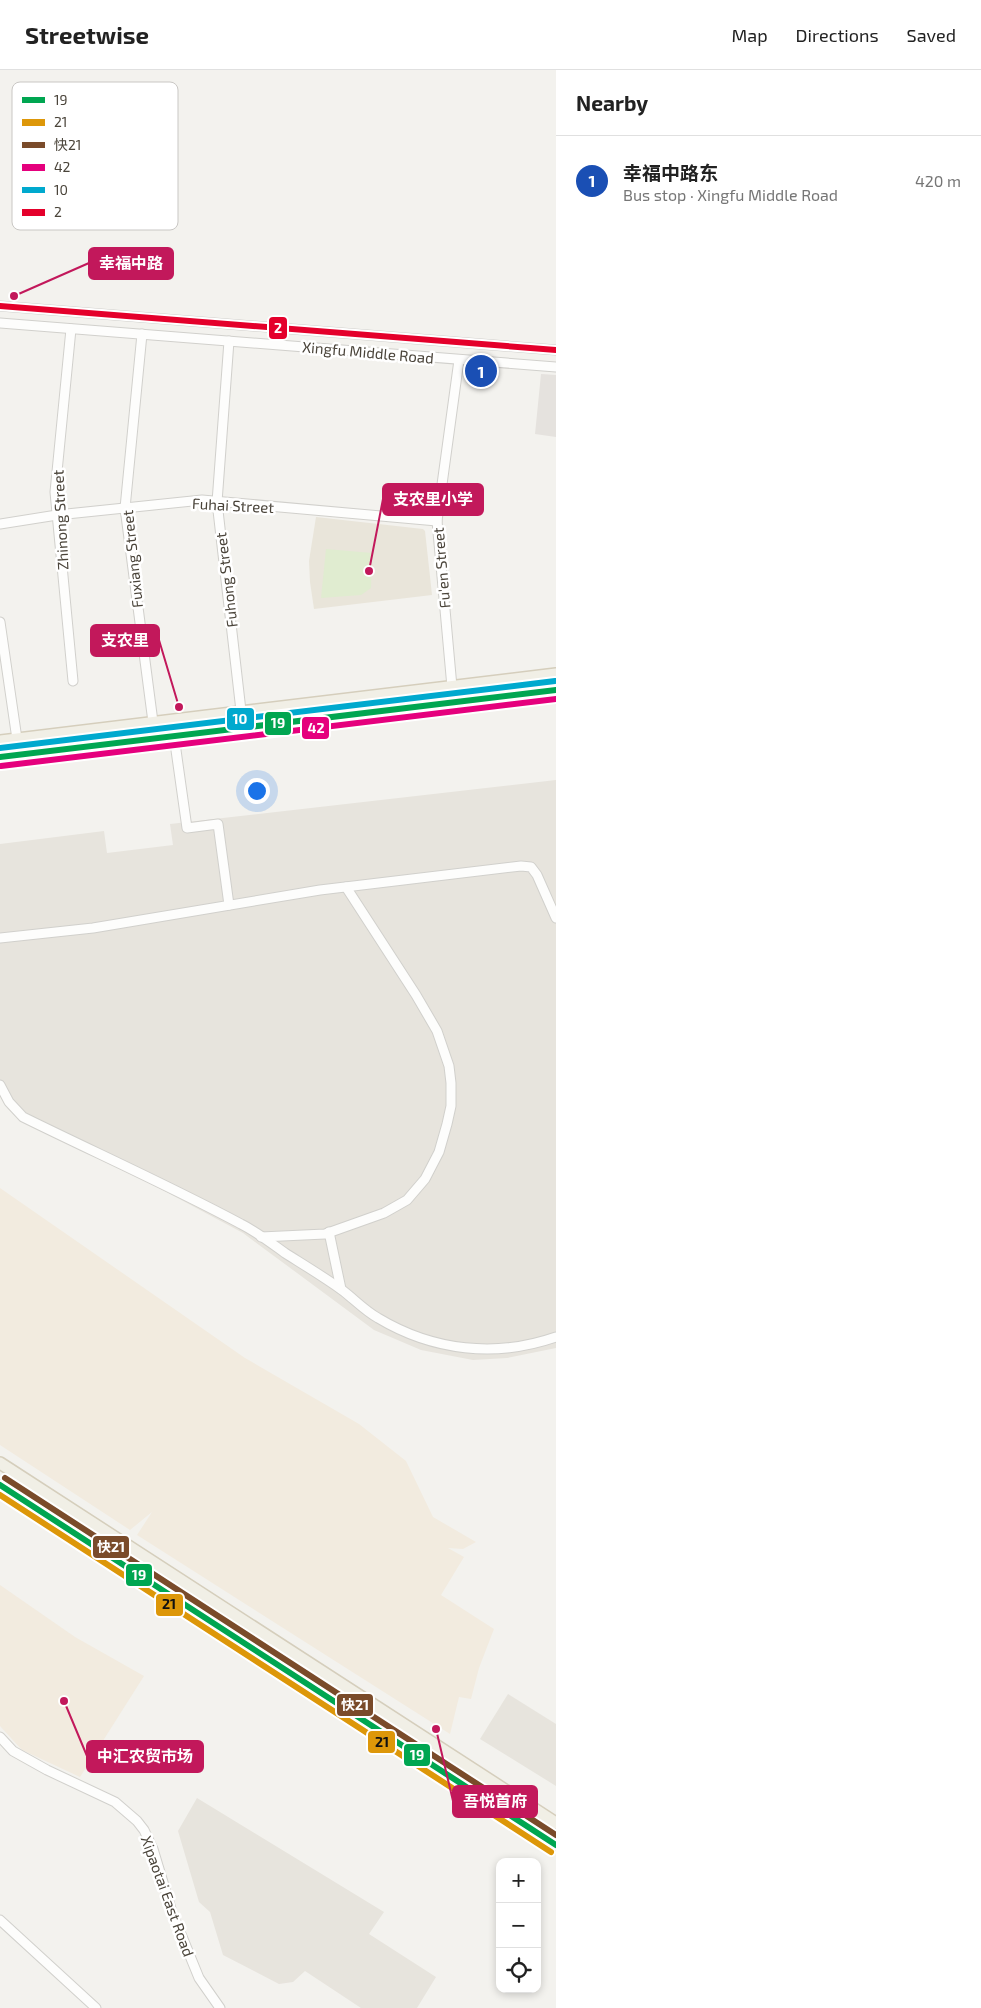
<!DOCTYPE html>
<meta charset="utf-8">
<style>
body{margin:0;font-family:"Exo 2","Noto Sans SC",sans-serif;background:#f2f2f2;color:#222}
.controls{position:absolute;right:15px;bottom:15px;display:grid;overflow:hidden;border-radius:10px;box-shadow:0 2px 8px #0003}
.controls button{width:45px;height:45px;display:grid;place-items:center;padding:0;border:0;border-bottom:1px solid #e0e0e0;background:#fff;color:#222;font:25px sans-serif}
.you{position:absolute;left:256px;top:720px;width:18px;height:18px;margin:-12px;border:4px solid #fff;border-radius:50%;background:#1a73e8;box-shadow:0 0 0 8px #1a73e833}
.badge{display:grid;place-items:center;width:32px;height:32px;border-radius:50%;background:#1a73e8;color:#fff;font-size:16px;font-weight:700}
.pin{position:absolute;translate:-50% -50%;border:2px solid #fff;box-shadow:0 1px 5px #0006}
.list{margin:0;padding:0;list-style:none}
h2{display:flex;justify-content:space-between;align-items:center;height:65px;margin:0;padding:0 20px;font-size:21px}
h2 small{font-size:16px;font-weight:400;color:#767676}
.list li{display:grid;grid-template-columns:32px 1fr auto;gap:15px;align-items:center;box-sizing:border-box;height:90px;padding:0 20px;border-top:1px solid #e0e0e0}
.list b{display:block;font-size:19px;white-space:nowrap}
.list p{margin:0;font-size:16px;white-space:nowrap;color:#767676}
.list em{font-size:16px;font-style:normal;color:#767676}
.icon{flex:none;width:28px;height:28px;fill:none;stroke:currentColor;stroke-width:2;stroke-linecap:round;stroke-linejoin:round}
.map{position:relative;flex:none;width:556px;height:1938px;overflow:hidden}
header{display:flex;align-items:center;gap:30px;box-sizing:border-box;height:70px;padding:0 25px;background:#fff;border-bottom:1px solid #e0e0e0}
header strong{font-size:24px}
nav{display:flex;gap:28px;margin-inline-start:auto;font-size:18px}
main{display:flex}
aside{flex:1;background:#fff}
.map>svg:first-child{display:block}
.residential{fill:#e7e4dd}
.commercial{fill:#f2ebdf}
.industrial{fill:#e5e2de}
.education{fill:#e9e5da}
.green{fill:#e0ecd0}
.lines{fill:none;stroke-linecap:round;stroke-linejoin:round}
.minor-casing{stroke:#d1d0cc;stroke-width:11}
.major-casing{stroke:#d5cebc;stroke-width:14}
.minor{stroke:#fdfdfc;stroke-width:9}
.major{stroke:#f1efe6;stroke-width:11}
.bus-1-casing{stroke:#fff;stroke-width:10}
.bus-2-casing{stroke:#fff;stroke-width:10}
.bus-3-casing{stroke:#fff;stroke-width:10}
.bus-4-casing{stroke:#fff;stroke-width:10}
.bus-5-casing{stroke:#fff;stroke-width:10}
.bus-6-casing{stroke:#fff;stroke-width:10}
.bus-1{stroke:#00a651;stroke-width:6}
.bus-2{stroke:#dd9709;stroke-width:6}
.bus-3{stroke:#7a4b2a;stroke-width:6}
.bus-4{stroke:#e5007d;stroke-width:6}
.bus-5{stroke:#00a9ce;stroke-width:6}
.bus-6{stroke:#e4002b;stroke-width:6}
.labels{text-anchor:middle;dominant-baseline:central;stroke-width:5;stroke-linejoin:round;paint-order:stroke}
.street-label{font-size:15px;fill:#4a443a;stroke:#fff}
.key{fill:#fff;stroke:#c9c7c4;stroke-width:1}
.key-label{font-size:14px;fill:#4a443a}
.leader{fill:none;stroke:#c2185b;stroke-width:2}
.callout-dot{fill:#c2185b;stroke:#fff;stroke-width:2}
.callout{fill:#c2185b;stroke:#c2185b;stroke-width:2}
.callout-label{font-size:16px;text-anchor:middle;font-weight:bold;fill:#fff}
.line-badge{stroke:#fff;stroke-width:2}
.badge-label{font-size:14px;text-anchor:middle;font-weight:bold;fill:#fff}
.pale-badge-label{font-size:14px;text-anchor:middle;font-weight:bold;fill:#111}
</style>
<header>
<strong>Streetwise</strong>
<nav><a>Map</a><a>Directions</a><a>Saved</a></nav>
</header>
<main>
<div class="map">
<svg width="556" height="1938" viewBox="0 0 556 1938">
<rect width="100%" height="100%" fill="#f3f2ee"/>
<g class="residential">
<polygon points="556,710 556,1278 507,1288 473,1290 421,1280 374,1260 243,1163 157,1117 25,1053 8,1039 0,1024 0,774 104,761 107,783 173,775 170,754"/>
<polygon points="508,1624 556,1654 556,1716 480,1669"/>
<polygon points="197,1728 384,1842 369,1864 436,1907 417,1938 361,1938 305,1901 293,1912 279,1914 223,1885 210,1842 199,1832 178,1761"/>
</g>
<g class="commercial">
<polygon points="0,1118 245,1288 359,1354 406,1391 433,1447 476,1472 463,1479 448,1478 464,1487 441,1525 494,1559 479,1598 471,1629 459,1627 450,1664 137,1465 152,1442 130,1460 0,1375"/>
<polygon points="0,1515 75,1567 144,1606 80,1707 22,1680 0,1656"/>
</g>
<polygon class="industrial" points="541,304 556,305 556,367 535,364"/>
<polygon class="education" points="316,447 423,459 425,461 432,525 314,539 310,512 309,491"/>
<polygon class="green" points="326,479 372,483 371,518 361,525 321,528"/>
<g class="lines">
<defs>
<g id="minor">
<polyline points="0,236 556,280"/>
<polyline points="0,253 556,297"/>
<polyline points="71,259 55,422 73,611"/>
<polyline points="142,264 125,438 153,652"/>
<polyline points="229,271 217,432 243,658"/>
<polyline points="0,454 57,445 202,430 437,451"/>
<polyline points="0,552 17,669"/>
<polyline points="452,617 437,451 459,290"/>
<polyline points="174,666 187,758 218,754 229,835"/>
<polyline points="0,868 93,858 320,820 521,796 531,797 537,805 556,848"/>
<path d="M0 1015 9 1032 23 1047C96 1083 170 1116 241 1154 257 1162 271 1173 285 1183 304 1195 324 1207 342 1220 354 1229 365 1241 378 1248 433 1281 496 1288 556 1267"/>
<polyline points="329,1162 341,1219"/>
<polyline points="261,1167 325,1164 384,1143 407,1130 425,1109 439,1082 447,1054 451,1036 451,1013 449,996 437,961 416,925 346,817"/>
<polyline points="0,1667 13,1681 47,1700 115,1732 137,1751 144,1760 153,1779 172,1842 199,1908 220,1938"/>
<polyline points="0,1850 96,1938"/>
</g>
<g id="major">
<polyline points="0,671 556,604"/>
<polyline points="0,687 556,620"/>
<polyline points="0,1393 556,1753"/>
<polyline points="0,1415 556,1775"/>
</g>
</defs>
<use href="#minor" class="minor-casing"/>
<use href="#major" class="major-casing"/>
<use href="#minor" class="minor"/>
<use href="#major" class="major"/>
<defs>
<g id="bus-1">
<polyline points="0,687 556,620"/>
<polyline points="0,1415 556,1775"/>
</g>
<polyline id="bus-2" points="0,1425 551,1782"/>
<polyline id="bus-3" points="5,1408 556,1765"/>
<polyline id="bus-4" points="1,696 556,629"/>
<polyline id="bus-5" points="0,678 555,611"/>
<polyline id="bus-6" points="0,236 556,280"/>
</defs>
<use href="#bus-1" class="bus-1-casing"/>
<use href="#bus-2" class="bus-2-casing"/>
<use href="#bus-3" class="bus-3-casing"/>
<use href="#bus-4" class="bus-4-casing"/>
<use href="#bus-5" class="bus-5-casing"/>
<use href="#bus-6" class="bus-6-casing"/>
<use href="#bus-1" class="bus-1"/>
<use href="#bus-2" class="bus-2"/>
<use href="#bus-3" class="bus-3"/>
<use href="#bus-4" class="bus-4"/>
<use href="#bus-5" class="bus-5"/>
<use href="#bus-6" class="bus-6"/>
</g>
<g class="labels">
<g class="street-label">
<text transform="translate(368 282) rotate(5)">Xingfu Middle Road</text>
<text transform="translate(233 435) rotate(3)">Fuhai Street</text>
<text transform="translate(60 450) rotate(-93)">Zhinong Street</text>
<text transform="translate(132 489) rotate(-96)">Fuxiang Street</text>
<text transform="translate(441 498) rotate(-95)">Fu'en Street</text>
<text transform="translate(226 510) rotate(-97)">Fuhong Street</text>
<text transform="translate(168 1826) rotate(70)">Xipaotai East Road</text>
</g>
</g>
<rect x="12" y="12" width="166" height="148" rx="8" class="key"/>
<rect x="22" y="27" width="23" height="6" fill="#00a651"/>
<rect x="22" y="49" width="23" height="7" fill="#dd9709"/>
<rect x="22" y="72" width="23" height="6" fill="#7a4b2a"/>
<rect x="22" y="94" width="23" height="7" fill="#e5007d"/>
<rect x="22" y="117" width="23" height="6" fill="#00a9ce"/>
<rect x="22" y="139" width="23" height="7" fill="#e4002b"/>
<g class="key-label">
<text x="54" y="35">19</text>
<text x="54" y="57">21</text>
<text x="54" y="80">快21</text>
<text x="54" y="102">42</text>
<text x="54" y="125">10</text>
<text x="54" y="147">2</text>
</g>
<path class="leader" d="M14 226L89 193M369 501L383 429M179 637L159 570M64 1631L87 1686M436 1659L453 1731"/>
<g class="callout-dot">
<circle cx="14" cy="226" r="5"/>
<circle cx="369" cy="501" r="5"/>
<circle cx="179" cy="637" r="5"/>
<circle cx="64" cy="1631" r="5"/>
<circle cx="436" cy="1659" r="5"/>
</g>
<g class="callout">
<rect x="89" y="178" width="84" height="31" rx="5"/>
<rect x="383" y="414" width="100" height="31" rx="5"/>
<rect x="91" y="555" width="68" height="31" rx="5"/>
<rect x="87" y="1671" width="116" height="31" rx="5"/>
<rect x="453" y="1716" width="84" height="31" rx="5"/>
</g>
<g class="callout-label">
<text x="131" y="199">幸福中路</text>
<text x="433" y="435">支农里小学</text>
<text x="125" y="576">支农里</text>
<text x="145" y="1692">中汇农贸市场</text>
<text x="495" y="1737">吾悦首府</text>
</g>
<g class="line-badge">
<rect x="268" y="246" width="20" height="24" rx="5" fill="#e4002b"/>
<rect x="226" y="637" width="29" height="24" rx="5" fill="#00a9ce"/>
<rect x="264" y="641" width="28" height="25" rx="5" fill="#00a651"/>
<rect x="301" y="646" width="29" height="24" rx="5" fill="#e5007d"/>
<rect x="92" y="1465" width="38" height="24" rx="5" fill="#7a4b2a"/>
<rect x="125" y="1493" width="28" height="24" rx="5" fill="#00a651"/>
<rect x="155" y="1523" width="29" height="24" rx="5" fill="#dd9709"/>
<rect x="336" y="1623" width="38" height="24" rx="5" fill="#7a4b2a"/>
<rect x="367" y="1660" width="29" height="24" rx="5" fill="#dd9709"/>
<rect x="403" y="1673" width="28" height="24" rx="5" fill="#00a651"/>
</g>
<g class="badge-label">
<text x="278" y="263">2</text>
<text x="240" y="654">10</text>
<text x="278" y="658">19</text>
<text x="316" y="663">42</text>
<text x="111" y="1482">快21</text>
<text x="139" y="1510">19</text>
<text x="355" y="1640">快21</text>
<text x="417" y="1690">19</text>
</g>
<g class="pale-badge-label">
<text x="169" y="1539">21</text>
<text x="382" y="1677">21</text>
</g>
</svg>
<div class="controls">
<button>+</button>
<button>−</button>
<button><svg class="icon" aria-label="locate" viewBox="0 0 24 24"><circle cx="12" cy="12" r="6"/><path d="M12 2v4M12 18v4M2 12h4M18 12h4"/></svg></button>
</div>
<div class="you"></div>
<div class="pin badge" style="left:481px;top:301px;background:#1a4fb4">1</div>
</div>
<aside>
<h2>Nearby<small></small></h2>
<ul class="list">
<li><span class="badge" style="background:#1a4fb4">1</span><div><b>幸福中路东</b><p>Bus stop · Xingfu Middle Road</p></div><em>420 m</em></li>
</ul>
</aside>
</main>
